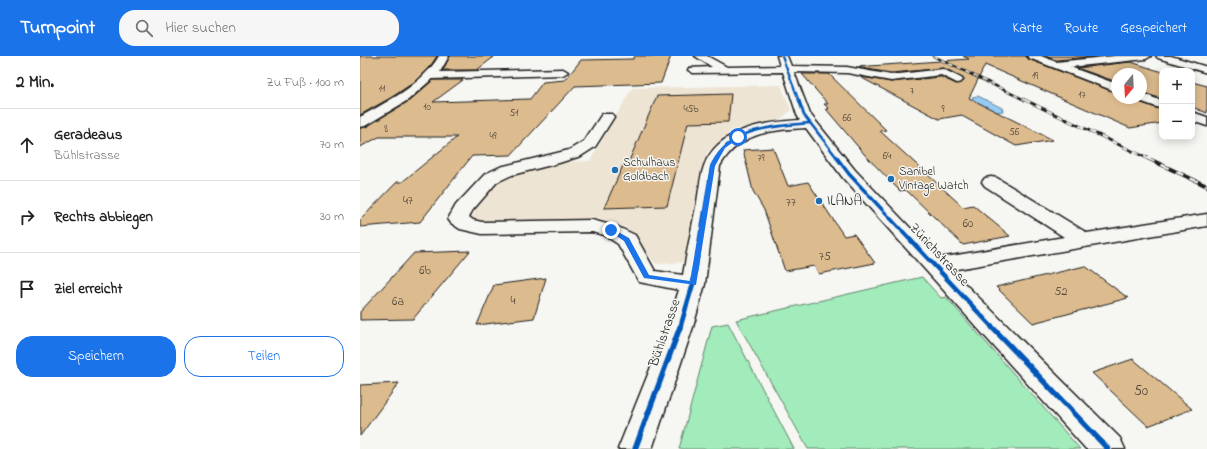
<!DOCTYPE html>
<html lang="de">
<meta charset="utf-8">
<style>
body{margin:0;font-family:"Indie Flower",sans-serif;background:#f6f6f6;color:#222}
.controls{position:absolute;right:12px;top:12px;display:grid;overflow:hidden;border-radius:8px;box-shadow:0 2px 10px #0003}
.controls button{width:36px;height:36px;display:grid;place-items:center;padding:0;border:0;border-bottom:1px solid #e0e0e0;background:#fff;color:#222;font:20px sans-serif}
.compass{position:absolute;left:751px;top:12px;width:36px;height:36px;border-radius:50%;background:#fff;box-shadow:0 2px 10px #0003;rotate:198deg}
.stop{position:absolute;width:12px;height:12px;margin:-9px;border:3px solid #1a73e8;border-radius:50%;background:#fff}
.stop.end{background:#1a73e8;border-color:#fff;box-shadow:0 1px 4px #0008}
.list{margin:0;padding:0;list-style:none}
h2{display:flex;justify-content:space-between;align-items:center;height:52px;margin:0;padding:0 16px;font-size:17px}
h2 small{font-size:13px;font-weight:400;color:#767676}
.list li{display:grid;grid-template-columns:26px 1fr auto;gap:12px;align-items:center;box-sizing:border-box;height:72px;padding:0 16px;border-top:1px solid #e0e0e0}
.list b{display:block;font-size:15px;white-space:nowrap}
.list p{margin:0;font-size:13px;white-space:nowrap;color:#767676}
.list em{font-size:13px;font-style:normal;color:#767676}
.actions{display:flex;gap:8px;padding:12px 16px}
.actions a{flex:1;padding:9px 0;border:1px solid #1a73e8;border-radius:16px;text-align:center;font-size:14px;color:#1a73e8}
.actions .main{background:#1a73e8;color:#fff}
.icon{flex:none;width:22px;height:22px;fill:none;stroke:currentColor;stroke-width:2;stroke-linecap:round;stroke-linejoin:round}
.map{position:relative;flex:none;width:847px;height:393px;overflow:hidden}
header{display:flex;align-items:center;gap:24px;box-sizing:border-box;height:56px;padding:0 20px;background:#1a73e8;color:#fff}
header strong{font-size:19px}
nav{display:flex;gap:22px;margin-inline-start:auto;font-size:14px}
.search{width:280px;height:36px;background:#f6f6f6;display:flex;align-items:center;gap:10px;box-sizing:border-box;padding:0 14px;border-radius:16px;color:#767676;font-size:15px}
main{display:flex}
aside{flex:1;background:#fff}
.map>svg:first-child{display:block}
.built{fill:#eee4d4}
.green{fill:#a2ebba;stroke:#5f846b}
.water{fill:#95cbf3;stroke:#65859d}
.building{fill:#dcbb8e;stroke:#1c1c1c}
.lines{fill:none;stroke-linecap:round;stroke-linejoin:round}
.minor-casing{stroke:#1c1c1c;stroke-width:3}
.major-casing{stroke:#1c1c1c;stroke-width:3}
.minor{fill:#f6f6f2;fill-rule:evenodd}
.major{fill:#f6f6f2;fill-rule:evenodd}
.rail-far2-casing{stroke:#1c1c1c;stroke-width:2.5}
.rail-far1-casing{stroke:#1c1c1c;stroke-width:3}
.rail-casing{stroke:#1c1c1c;stroke-width:4}
.rail-far2{stroke:#f6f6f2;stroke-width:1.5;stroke-dasharray:4.5;stroke-linecap:butt}
.rail-far1{stroke:#f6f6f2;stroke-width:2;stroke-dasharray:6;stroke-linecap:butt}
.rail{stroke:#f6f6f2;stroke-width:2.5;stroke-dasharray:8;stroke-linecap:butt}
.cycleway-far4-casing{stroke:#f6f6f2;stroke-width:3.5}
.cycleway-far3-casing{stroke:#f6f6f2;stroke-width:4}
.cycleway-far2-casing{stroke:#f6f6f2;stroke-width:5.5}
.cycleway-far1-casing{stroke:#f6f6f2;stroke-width:7}
.cycleway-casing{stroke:#f6f6f2;stroke-width:8}
.cycleway-far4{stroke:#0057b8;stroke-width:2}
.cycleway-far3{stroke:#0057b8;stroke-width:2.5}
.cycleway-far2{stroke:#0057b8;stroke-width:3.5}
.cycleway-far1{stroke:#0057b8;stroke-width:4.5}
.cycleway{stroke:#0057b8;stroke-width:5.5}
.route{fill:#1a73e8}
.poi-dot{fill:#1f6fb2;stroke:#f6f6f2;stroke-width:1.5}
.labels{text-anchor:middle;dominant-baseline:central;stroke-width:3;stroke-linejoin:round;paint-order:stroke}
.far-number-label{font-size:10px;fill:#4c4438}
.far-poi-label{font-size:12px;fill:#1c1c1c;stroke:#f6f6f2;text-anchor:start}
.number-label{font-size:12px;fill:#4c4438}
.poi-label{font-size:14px;fill:#1c1c1c;stroke:#f6f6f2;text-anchor:start}
.street-label{font-size:14px;fill:#1c1c1c;stroke:#f6f6f2}
.near-number-label{font-size:14px;fill:#4c4438}
</style>
<header>
<strong>Turnpoint</strong>
<div class="search"><svg class="icon" aria-label="search" viewBox="0 0 24 24"><circle cx="10" cy="10" r="6"/><path d="M15 15l6 6"/></svg>Hier suchen</div>
<nav><a>Karte</a><a>Route</a><a>Gespeichert</a></nav>
</header>
<main>
<aside>
<h2>2 Min.<small>Zu Fuß · 100 m</small></h2>
<ul class="list">
<li><svg class="icon" aria-label="ahead" viewBox="0 0 24 24"><path d="M12 20V5M6 11l6-6 6 6"/></svg><div><b>Geradeaus</b><p>Bühlstrasse</p></div><em>70 m</em></li>
<li><svg class="icon" aria-label="right" viewBox="0 0 24 24"><path d="M7 20v-9h11M14 6l5 5-5 5"/></svg><div><b>Rechts abbiegen</b></div><em>30 m</em></li>
<li><svg class="icon" aria-label="arrive" viewBox="0 0 24 24"><path d="M6 21V4h12l-3 4 3 4H6"/></svg><div><b>Ziel erreicht</b></div></li>
</ul>
<div class="actions"><a class="main">Speichern</a><a>Teilen</a></div>
</aside>
<div class="map">
<svg width="847" height="393" viewBox="0 0 847 393">
<rect width="100%" height="100%" fill="#f6f6f2"/>
<filter id="ink" filterUnits="userSpaceOnUse"><feTurbulence type="fractalNoise" baseFrequency=".025" numOctaves="2"/><feDisplacementMap in="SourceGraphic" scale="8" xChannelSelector="R" yChannelSelector="G"/><feConvolveMatrix kernelMatrix="1 2 1 2 8 2 1 2 1" color-interpolation-filters="sRGB"/></filter>
<g filter="url(#ink)">
<polygon class="built" points="421,29 431,54 420,64 372,74 347,96 325,206 296,208 267,172 239,163 125,166 112,161 116,151 142,122 194,106 230,105 272,32"/>
<g class="green">
<polygon points="562,221 581,242 586,241 720,393 448,393 376,264"/>
<polygon points="368,267 434,393 319,393 352,270"/>
</g>
<polygon class="water" points="618,40 642,52 643,55 636,56 615,47 612,41"/>
<g class="building">
<polygon points="0,0 77,0 71,9 53,27 32,41 0,59"/>
<polygon points="90,0 135,0 117,14 83,14"/>
<polygon points="275,0 311,0 301,27 215,30 151,99 112,100 60,166 0,171 0,164 37,126 42,126 97,81 19,81 0,91 0,72 6,71 49,45 73,24 103,24 73,46 170,43 183,26 205,24 221,4 273,3"/>
<polygon points="603,0 666,0 668,3 757,37 757,42 774,42 776,45 802,54 802,67 770,72 625,9 609,42 693,84 656,90 602,60 602,59 579,63 500,21 531,26 581,21 596,28 604,25 602,21 584,12 531,17 496,11 609,3"/>
<polygon points="685,0 740,0 696,4"/>
<polygon points="771,6 802,16 802,43 781,36 781,18 757,18 757,26 717,12"/>
<polygon points="442,18 469,18 526,74 520,75 603,151 613,149 650,180 603,189 546,134 540,135 505,99 466,53 469,53 464,48 468,48"/>
<polygon points="832,26 847,30 847,57 832,51"/>
<polygon points="371,38 368,66 328,67 307,150 244,152 265,105 269,105 297,40"/>
<polygon points="413,92 428,130 448,126 484,180 494,178 515,207 459,218 454,210 425,215 404,154 393,135 383,94"/>
<polygon points="110,195 53,263 0,264 0,256 54,197"/>
<polygon points="725,210 768,242 673,267 636,231"/>
<polygon points="186,222 174,262 117,269 134,229"/>
<polygon points="773,303 832,353 788,370 732,317"/>
<polygon points="39,327 0,380 0,329"/>
</g>
<g class="lines">
<defs>
<g id="minor">
<path d="M79 0H89L80 16 203 13 208 16 203 19 72 23 48 44 5 70 0 71V61C28 45 62 29 79 0Z"/>
<path d="M335 0H347L367 11 420 10 417 0H427L431 10 487 11 531 19 583 13 601 22 603 24 601 26 597 27 581 19 531 25 487 17 434 16 450 58 495 114 579 202 704 181 625 130 622 126 625 122 631 121 637 122 727 177 847 158V170L591 214 760 382 765 393H726L483 122 446 72C412 74 379 76 360 110L345 228 333 271 292 393H258L307 271 319 234 279 226 258 188 244 179 232 176 122 178 100 173 91 167 88 163 96 149 125 118 140 111 209 94 224 85 242 58H252L254 61 235 91 221 100 199 107 152 119 137 126 112 155 109 161 113 164 122 166 232 164 258 171 275 179 295 215 323 219C327 195 332 170 337 146 339 135 340 121 344 110 358 72 406 66 440 64L437 59 423 16 333 17 328 14 329 12 352 11Z"/>
<polygon points="667,0 681,0 696,6 755,0 791,0 786,3 710,11 757,28 757,36 669,2"/>
<polygon points="781,37 802,45 802,53 777,44 775,42 781,42"/>
<polygon points="832,56 847,61 847,70 832,65"/>
</g>
<polygon id="major" points="796,0 811,0 847,11 847,17 798,2"/>
</defs>
<use href="#minor" class="minor-casing"/>
<use href="#major" class="major-casing"/>
<use href="#minor" class="minor"/>
<use href="#major" class="major"/>
<defs>
<polyline id="rail-far2" points="573,0 667,45"/>
<polyline id="rail-far1" points="665,44 789,103"/>
<polyline id="rail" points="787,102 847,130"/>
</defs>
<use href="#rail-far2" class="rail-far2-casing"/>
<use href="#rail-far1" class="rail-far1-casing"/>
<use href="#rail" class="rail-casing"/>
<use href="#rail-far2" class="rail-far2"/>
<use href="#rail-far1" class="rail-far1"/>
<use href="#rail" class="rail"/>
<defs>
<polyline id="cycleway-far4" points="422,0 439,45"/>
<g id="cycleway-far3">
<polyline points="439,44 444,59 478,103"/>
<path d="M356 103C374 71 417 70 450 67"/>
</g>
<g id="cycleway-far2">
<polyline points="477,102 489,118 544,177"/>
<polyline points="341,177 352,110 357,102"/>
</g>
<g id="cycleway-far1">
<polyline points="543,176 633,272"/>
<polyline points="320,272 333,228 341,176"/>
</g>
<g id="cycleway">
<polyline points="632,271 748,393"/>
<polyline points="275,393 320,271"/>
</g>
</defs>
<use href="#cycleway-far4" class="cycleway-far4-casing"/>
<use href="#cycleway-far3" class="cycleway-far3-casing"/>
<use href="#cycleway-far2" class="cycleway-far2-casing"/>
<use href="#cycleway-far1" class="cycleway-far1-casing"/>
<use href="#cycleway" class="cycleway-casing"/>
<use href="#cycleway-far4" class="cycleway-far4"/>
<use href="#cycleway-far3" class="cycleway-far3"/>
<use href="#cycleway-far2" class="cycleway-far2"/>
<use href="#cycleway-far1" class="cycleway-far1"/>
<use href="#cycleway" class="cycleway"/>
</g>
</g>
<path class="route" d="M377 80 380 81 365 92 355 110 336 229 284 222 264 185 248 174 253 173 269 182 289 219 330 225 350 110C356 95 364 89 377 80Z"/>
<g class="poi-dot">
<circle cx="255" cy="114" r="4"/>
<circle cx="531" cy="123" r="4"/>
<circle cx="459" cy="145" r="4"/>
</g>
<g class="labels">
<g class="far-number-label">
<text x="675" y="20">19</text>
<text x="22" y="33">11</text>
<text x="552" y="35">7</text>
<text x="722" y="39">17</text>
<text x="67" y="51">10</text>
<text x="331" y="53">45b</text>
<text x="583" y="53">9</text>
<text x="154" y="57">51</text>
<text x="487" y="62">66</text>
<text x="26" y="73">8</text>
<text x="654" y="76">56</text>
<text x="133" y="80">49</text>
<text x="527" y="100">64</text>
<text x="401" y="102">79</text>
</g>
<g class="far-poi-label">
<text x="263" y="107">Schulhaus<tspan x="263" dy="14">Goldbach</tspan></text>
<text x="539" y="116">Sanibel<tspan x="539" dy="14">Vintage Watch</tspan></text>
</g>
<g class="number-label">
<text x="48" y="145">47</text>
<text x="431" y="147">77</text>
<text x="608" y="168">60</text>
<text x="465" y="201">75</text>
<text x="65" y="215">6b</text>
<text x="701" y="236">52</text>
<text x="153" y="245">4</text>
<text x="38" y="246">6a</text>
</g>
<g class="poi-label">
<text x="467" y="145">ILANA</text>
</g>
<g class="street-label">
<text transform="translate(579 199) rotate(47)">Zürichstrasse</text>
<text transform="translate(305 277) rotate(-71)">Bühlstrasse</text>
</g>
<g class="near-number-label">
<text x="781" y="335">50</text>
</g>
</g>
</svg>
<div class="controls">
<button>+</button>
<button>−</button>
</div>
<svg class="compass" viewBox="-18 -18 36 36"><path d="M0-13l5 13h-10z" fill="#e53935"/><path d="M0 13l5-13h-10z" fill="#767676"/></svg>
<div class="stop" style="left:378px;top:81px"></div>
<div class="stop end" style="left:251px;top:174px"></div>
</div>
</main>
